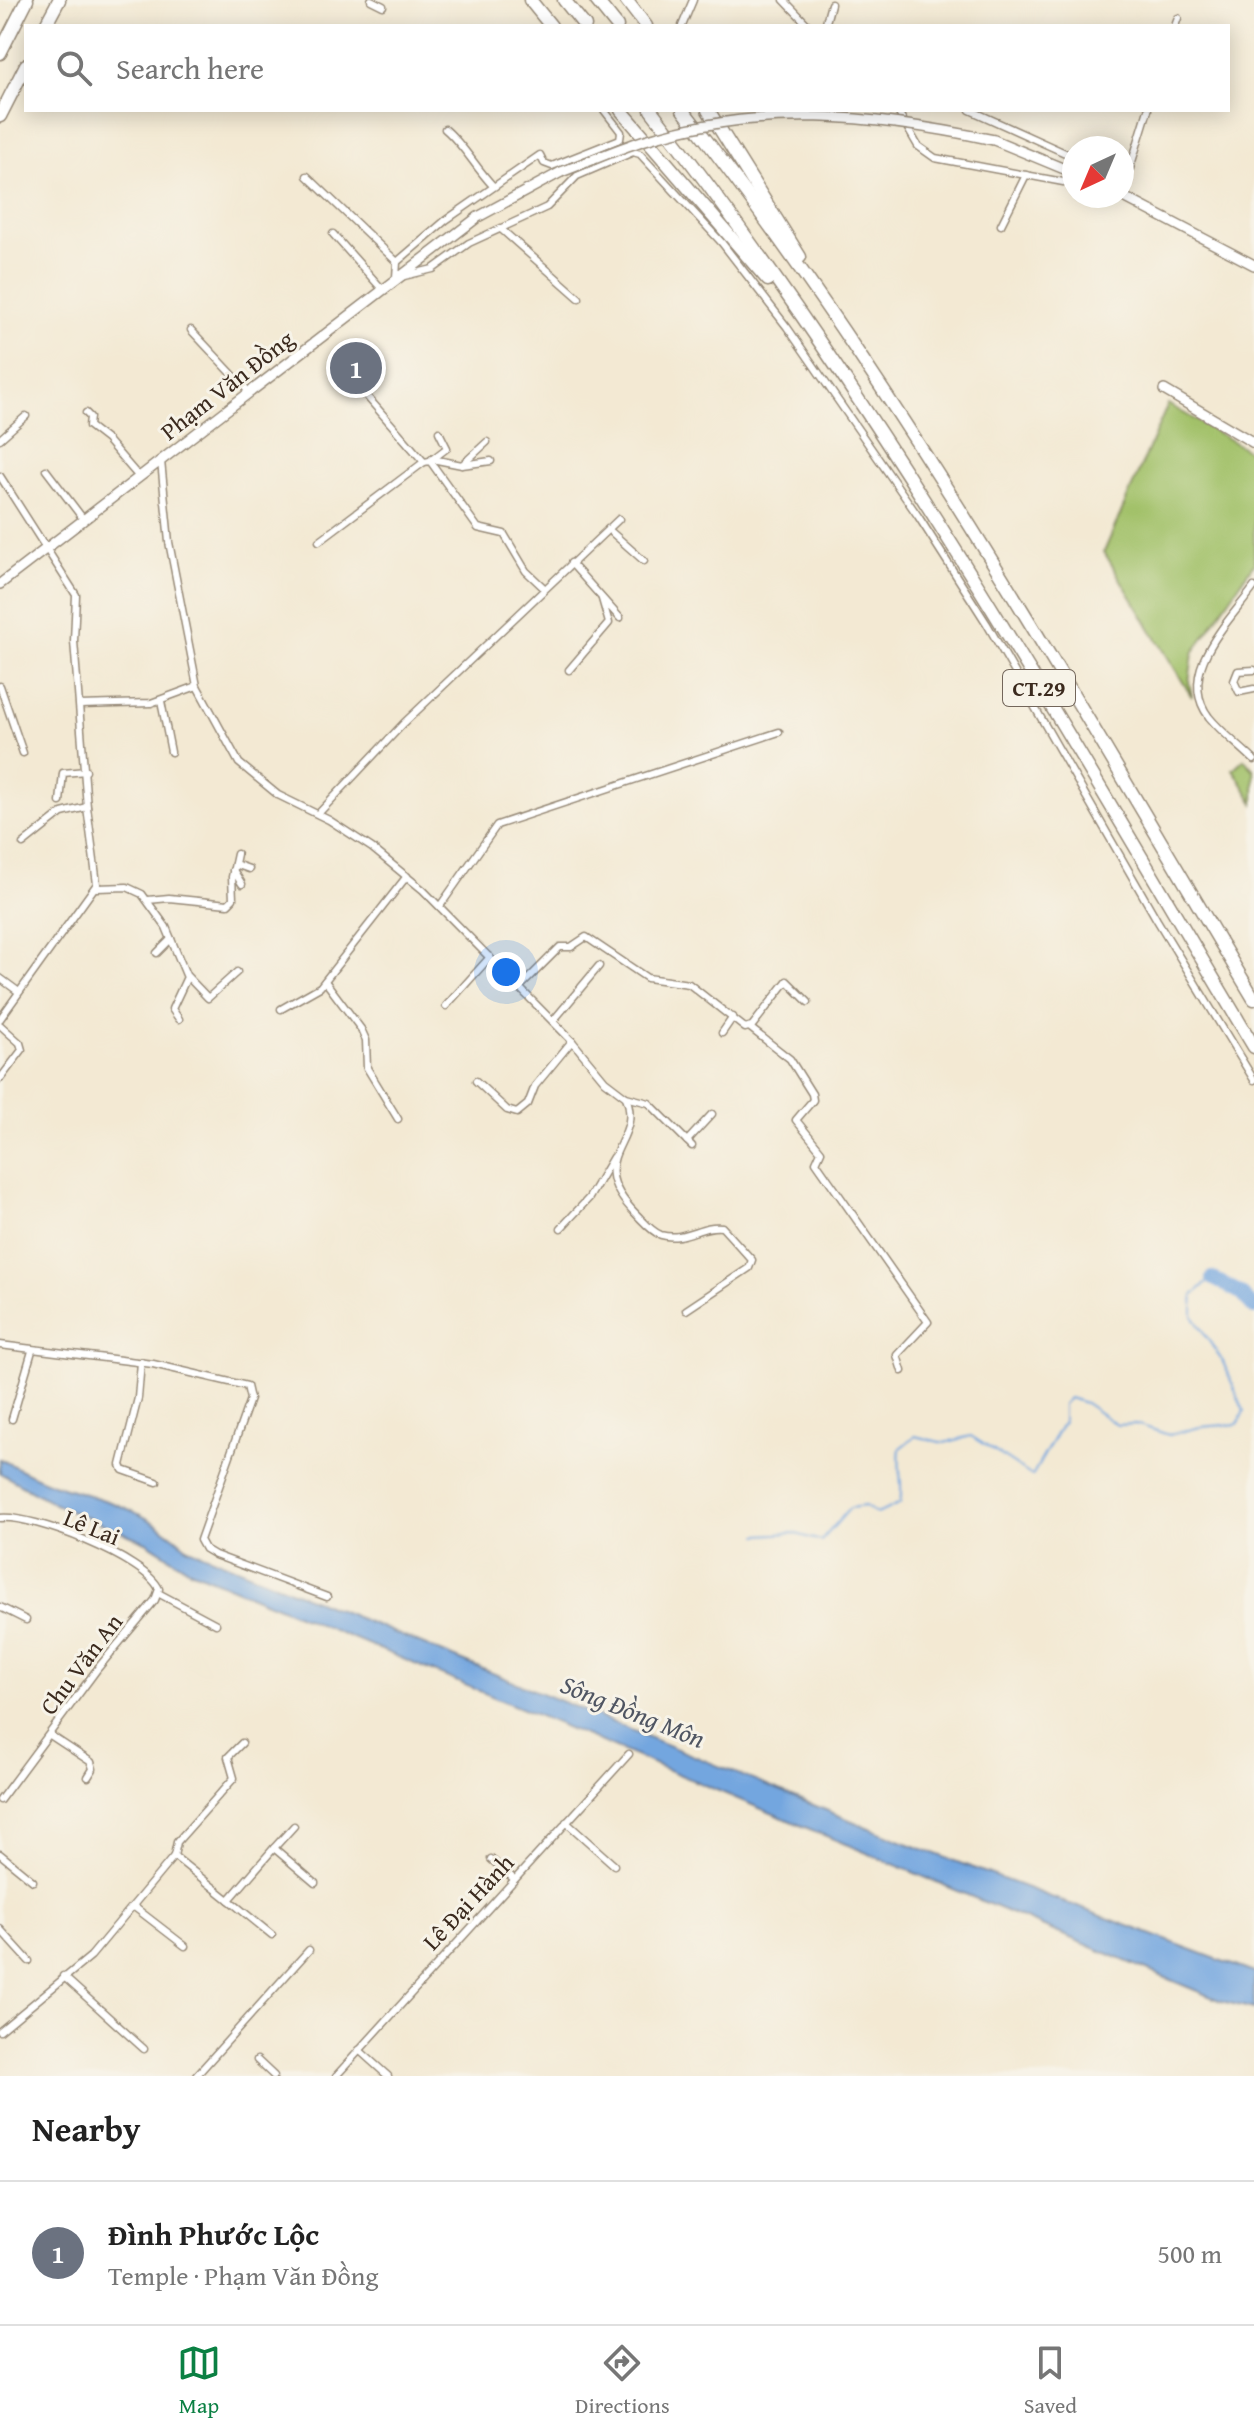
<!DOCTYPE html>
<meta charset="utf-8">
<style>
body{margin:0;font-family:"Gentium Book Plus",serif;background:#f6f6f6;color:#222}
.compass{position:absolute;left:1062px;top:136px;width:72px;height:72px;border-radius:50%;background:#fff;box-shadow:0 4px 20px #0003;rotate:224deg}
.you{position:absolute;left:506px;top:972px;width:28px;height:28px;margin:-20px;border:6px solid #fff;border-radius:50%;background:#1a73e8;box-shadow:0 0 0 12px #1a73e833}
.badge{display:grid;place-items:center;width:52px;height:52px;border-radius:50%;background:#0b8043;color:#fff;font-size:26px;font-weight:700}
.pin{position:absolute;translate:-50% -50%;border:4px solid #fff;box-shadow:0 2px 8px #0006}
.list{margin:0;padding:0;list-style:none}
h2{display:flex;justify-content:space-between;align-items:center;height:104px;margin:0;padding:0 32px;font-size:34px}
h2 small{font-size:26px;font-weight:400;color:#767676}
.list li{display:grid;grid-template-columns:52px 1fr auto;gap:24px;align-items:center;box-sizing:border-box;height:144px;padding:0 32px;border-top:2px solid #e0e0e0}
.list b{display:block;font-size:30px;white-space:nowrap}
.list p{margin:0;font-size:26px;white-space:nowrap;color:#767676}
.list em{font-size:26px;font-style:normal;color:#767676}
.icon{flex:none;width:44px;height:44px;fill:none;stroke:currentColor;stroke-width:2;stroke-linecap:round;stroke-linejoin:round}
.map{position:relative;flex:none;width:1254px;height:2076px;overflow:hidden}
.search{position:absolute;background:#fff;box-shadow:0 4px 20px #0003;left:24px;right:24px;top:24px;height:88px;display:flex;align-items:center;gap:20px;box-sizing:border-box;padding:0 28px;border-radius:0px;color:#767676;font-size:30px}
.sheet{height:248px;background:#fff}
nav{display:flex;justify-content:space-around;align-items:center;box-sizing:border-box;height:112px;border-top:2px solid #e0e0e0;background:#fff;font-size:22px;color:#767676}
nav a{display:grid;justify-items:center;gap:4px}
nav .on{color:#0b8043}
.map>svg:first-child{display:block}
.green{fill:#a2c169;stroke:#6e7644;stroke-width:2}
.water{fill:#73a6df;stroke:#57687e;stroke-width:2}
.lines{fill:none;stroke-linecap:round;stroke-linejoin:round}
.stream{stroke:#73a6df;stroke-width:2}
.river{stroke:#73a6df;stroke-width:14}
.street-casing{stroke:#978a78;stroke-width:9}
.secondary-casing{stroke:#978a78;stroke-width:12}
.highway-casing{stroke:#978a78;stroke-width:15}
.street{stroke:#fff;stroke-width:6}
.secondary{stroke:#fff;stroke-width:9}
.highway{stroke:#fff;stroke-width:12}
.secondary-bridge-casing{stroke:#978a78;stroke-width:12;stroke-linecap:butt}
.secondary-bridge{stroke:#fff;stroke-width:9}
.labels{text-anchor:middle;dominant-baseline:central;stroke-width:6;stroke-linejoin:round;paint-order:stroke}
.shield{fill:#f7f3e8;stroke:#73665b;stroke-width:2}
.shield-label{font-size:22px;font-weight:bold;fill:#3b2a1e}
.street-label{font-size:24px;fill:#3b2a1e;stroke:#f7f3e8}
.water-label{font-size:26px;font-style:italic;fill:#4f5562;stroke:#f7f3e8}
</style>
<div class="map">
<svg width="1254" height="2076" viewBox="0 0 1254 2076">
<rect width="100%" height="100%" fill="#f7f3e8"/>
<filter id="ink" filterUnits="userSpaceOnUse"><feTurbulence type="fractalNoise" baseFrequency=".0125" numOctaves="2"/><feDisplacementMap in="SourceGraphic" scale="16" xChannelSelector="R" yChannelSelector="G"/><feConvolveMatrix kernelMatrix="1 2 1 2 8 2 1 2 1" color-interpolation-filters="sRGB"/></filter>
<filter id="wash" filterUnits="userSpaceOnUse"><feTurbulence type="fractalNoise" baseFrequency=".006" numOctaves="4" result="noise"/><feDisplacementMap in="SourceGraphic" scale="32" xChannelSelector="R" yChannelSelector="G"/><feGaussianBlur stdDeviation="1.8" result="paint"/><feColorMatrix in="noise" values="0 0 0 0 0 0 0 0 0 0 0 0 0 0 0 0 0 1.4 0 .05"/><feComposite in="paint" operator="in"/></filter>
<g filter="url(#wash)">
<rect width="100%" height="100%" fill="#f3e9d3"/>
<g class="green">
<polygon points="1168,404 1254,454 1254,563 1193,653 1189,682 1192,697 1104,552"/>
<polygon points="1244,759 1254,770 1254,803 1233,769"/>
</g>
<path class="water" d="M0 1459C18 1468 37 1479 56 1485 111 1502 143 1508 188 1548L901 1841 1254 1973V2009L1221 2001 190 1570 146 1542 57 1505 0 1473Z"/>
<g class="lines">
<path class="stream" d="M758 1535 793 1533 821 1541 850 1508 865 1506 877 1514 900 1503C904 1483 897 1469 900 1448L915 1436 944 1443 971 1436 1032 1476 1063 1422V1404L1069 1398 1085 1403 1117 1425 1136 1424 1169 1435 1200 1427 1238 1424 1244 1411 1223 1362 1193 1316V1295L1212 1278"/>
<polyline class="river" points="1212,1278 1241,1293 1254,1308"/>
</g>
</g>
<g filter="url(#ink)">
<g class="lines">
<defs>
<g id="street">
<polyline points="371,0 383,6"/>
<polyline points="784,0 809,26"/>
<polyline points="682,26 693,0"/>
<polyline points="825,26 831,4"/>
<polyline points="1175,26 1178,18"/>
<polyline points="604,110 621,132 620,139 552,166 544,163 540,155 446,220 397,262 396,278 433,269 469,243 547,207 577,176 633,152 640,154 722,243 787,327 918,516 987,624 1157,920 1254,1080"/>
<polyline points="897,110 918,146 935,158 1074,184"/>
<polyline points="970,110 1074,157"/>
<path d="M445 129C464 145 475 167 493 186"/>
<polyline points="307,176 397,262"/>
<polyline points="1122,194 1148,110"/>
<polyline points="1001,225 1026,175"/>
<polyline points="501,229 579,298"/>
<polyline points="333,234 382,289"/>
<polyline points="191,330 250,393"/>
<polyline points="343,369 424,462 430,461 478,528 504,534 526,571 544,588"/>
<polyline points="86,413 90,417 89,426 107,440 139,477"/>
<polyline points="0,439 26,416"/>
<polyline points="432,459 462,465 491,461"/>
<polyline points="161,461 169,542 197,686 239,763 278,795 329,820 372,848 423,890 572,1041 605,1081 626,1097 649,1103 692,1146"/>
<polyline points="430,461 447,448 439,432"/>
<polyline points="462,465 487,442"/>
<polyline points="46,470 84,520"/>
<polyline points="0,476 76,595 74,641 87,807 97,884 0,1019"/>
<polyline points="608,529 644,561"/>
<polyline points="319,541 424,462"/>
<polyline points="571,563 620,618"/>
<path d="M1254 587C1229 622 1175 672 1209 717 1222 733 1240 746 1254 760"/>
<polyline points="569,670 609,623 602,599"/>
<polyline points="1254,670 1238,671 1234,681 1239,692 1254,689"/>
<polyline points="0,686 23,753"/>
<polyline points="161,701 171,752"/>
<polyline points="80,705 151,703 197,686"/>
<polyline points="60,802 63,773 86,771"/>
<polyline points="318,814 404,723 619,519"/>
<polyline points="23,844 62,813 87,807"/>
<polyline points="235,864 249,869"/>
<polyline points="233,870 242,884"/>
<polyline points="97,888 127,887 142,894 166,927 186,975 208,998 237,972"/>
<polyline points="148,900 169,898 228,904 233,899 232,877 237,854"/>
<polyline points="440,906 497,825 779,732"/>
<polyline points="157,953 171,939"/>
<polyline points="0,978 19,992"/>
<polyline points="325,981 361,1029 366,1040 367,1068 398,1119"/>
<polyline points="520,987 560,947 571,947 586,937 647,978 689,984 745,1028 752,1026 787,981 808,1002"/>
<polyline points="446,1006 490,957"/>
<polyline points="281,1009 320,987 407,876"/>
<polyline points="179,1019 172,1009 187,977"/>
<polyline points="553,1021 599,966"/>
<polyline points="0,1025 20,1043 22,1050 0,1079"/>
<polyline points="749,1027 790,1059 812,1094 813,1100 796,1120 821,1151 816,1162 928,1322 897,1355 902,1371"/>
<polyline points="722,1033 733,1017"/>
<polyline points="476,1081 507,1110 517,1113 528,1104 535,1086 572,1041"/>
<path d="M626 1097C645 1144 579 1157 637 1215 643 1221 652 1232 661 1235 684 1242 701 1224 722 1227L752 1260 749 1268 686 1310"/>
<polyline points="687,1141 712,1114"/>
<polyline points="561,1228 589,1198 613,1157"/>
<polyline points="0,1345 153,1364 247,1386 250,1399 200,1540 205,1549 215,1555 327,1597"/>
<polyline points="141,1362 138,1398 121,1465 123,1470 157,1482"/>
<polyline points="12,1419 32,1351"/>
<path d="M0 1518C32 1514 146 1559 159 1589L155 1600 98 1668 0 1800"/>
<polyline points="158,1593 216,1624"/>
<polyline points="0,1607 26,1620"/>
<polyline points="50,1735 91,1762 93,1769 88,1777"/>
<polyline points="566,1822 614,1865"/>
<polyline points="274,1848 294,1826"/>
<polyline points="0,1854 33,1881"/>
<polyline points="174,1856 229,1900 274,1848 315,1883"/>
<polyline points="491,1859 514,1879"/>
<polyline points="229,1900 272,1935"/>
<polyline points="133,1906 185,1946"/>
<polyline points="0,1929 29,1961"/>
<polyline points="63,1976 144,2049"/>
<polyline points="0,2031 91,1956 174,1856 177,1842 234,1778 228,1757 242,1743"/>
<polyline points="359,2050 388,2076"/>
<polyline points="257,2060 274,2076"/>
<polyline points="196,2076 309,1950"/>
<polyline points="336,2076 629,1754"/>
</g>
<g id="secondary">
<polyline points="994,140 1074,173"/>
<polyline points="1122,196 1254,265"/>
<polyline points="1164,390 1254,443"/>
<polyline points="0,584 478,217 561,172"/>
</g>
<g id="highway">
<polyline points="530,0 551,26"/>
<polyline points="564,0 585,26"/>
<polyline points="596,0 617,26"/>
<polyline points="626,0 646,26"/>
<polyline points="45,26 59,0"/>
<polyline points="0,53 27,0"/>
<polyline points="621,110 768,280"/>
<path d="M651 110C880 403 1064 728 1254 1047"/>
<path d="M683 110C900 388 1074 697 1254 999"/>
<polyline points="708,110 800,257"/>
<polyline points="0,116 26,65"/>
</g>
</defs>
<use href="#street" class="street-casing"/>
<use href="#secondary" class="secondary-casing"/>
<use href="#highway" class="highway-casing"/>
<use href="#street" class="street"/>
<use href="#secondary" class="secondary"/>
<use href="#highway" class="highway"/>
<defs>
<path id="secondary-bridge" d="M561 172C588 162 615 150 642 141 762 103 873 115 994 140"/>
</defs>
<use href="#secondary-bridge" class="secondary-bridge-casing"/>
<use href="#secondary-bridge" class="secondary-bridge"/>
</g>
</g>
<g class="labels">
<rect class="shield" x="1003" y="670" width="72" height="36" rx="6"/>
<g class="shield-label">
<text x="1039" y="688">CT.29</text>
</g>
<g class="street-label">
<text transform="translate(227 385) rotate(-38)">Phạm Văn Đồng</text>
<text transform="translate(92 1527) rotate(22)">Lê Lai</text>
<text transform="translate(81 1664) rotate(-53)">Chu Văn An</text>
<text transform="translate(468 1902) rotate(-47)">Lê Đại Hành</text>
</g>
<g class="water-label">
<text transform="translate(633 1711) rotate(22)">Sông Đồng Môn</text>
</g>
</g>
</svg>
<svg class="compass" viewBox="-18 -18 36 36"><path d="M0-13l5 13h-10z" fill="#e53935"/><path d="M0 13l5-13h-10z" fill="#767676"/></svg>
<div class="you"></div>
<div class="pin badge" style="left:356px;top:368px;background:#6b7280">1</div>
<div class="search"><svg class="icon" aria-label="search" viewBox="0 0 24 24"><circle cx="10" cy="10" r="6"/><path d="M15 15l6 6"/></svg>Search here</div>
</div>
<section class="sheet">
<h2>Nearby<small></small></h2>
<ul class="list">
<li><span class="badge" style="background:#6b7280">1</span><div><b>Đình Phước Lộc</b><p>Temple · Phạm Văn Đồng</p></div><em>500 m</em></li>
</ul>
</section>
<nav>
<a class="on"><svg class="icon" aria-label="map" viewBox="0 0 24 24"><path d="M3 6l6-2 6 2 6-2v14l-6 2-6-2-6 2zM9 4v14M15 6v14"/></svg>Map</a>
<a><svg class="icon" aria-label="directions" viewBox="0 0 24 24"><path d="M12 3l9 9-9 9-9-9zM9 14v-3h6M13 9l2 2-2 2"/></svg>Directions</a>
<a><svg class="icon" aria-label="saved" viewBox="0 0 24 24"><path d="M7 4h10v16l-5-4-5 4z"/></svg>Saved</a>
</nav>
